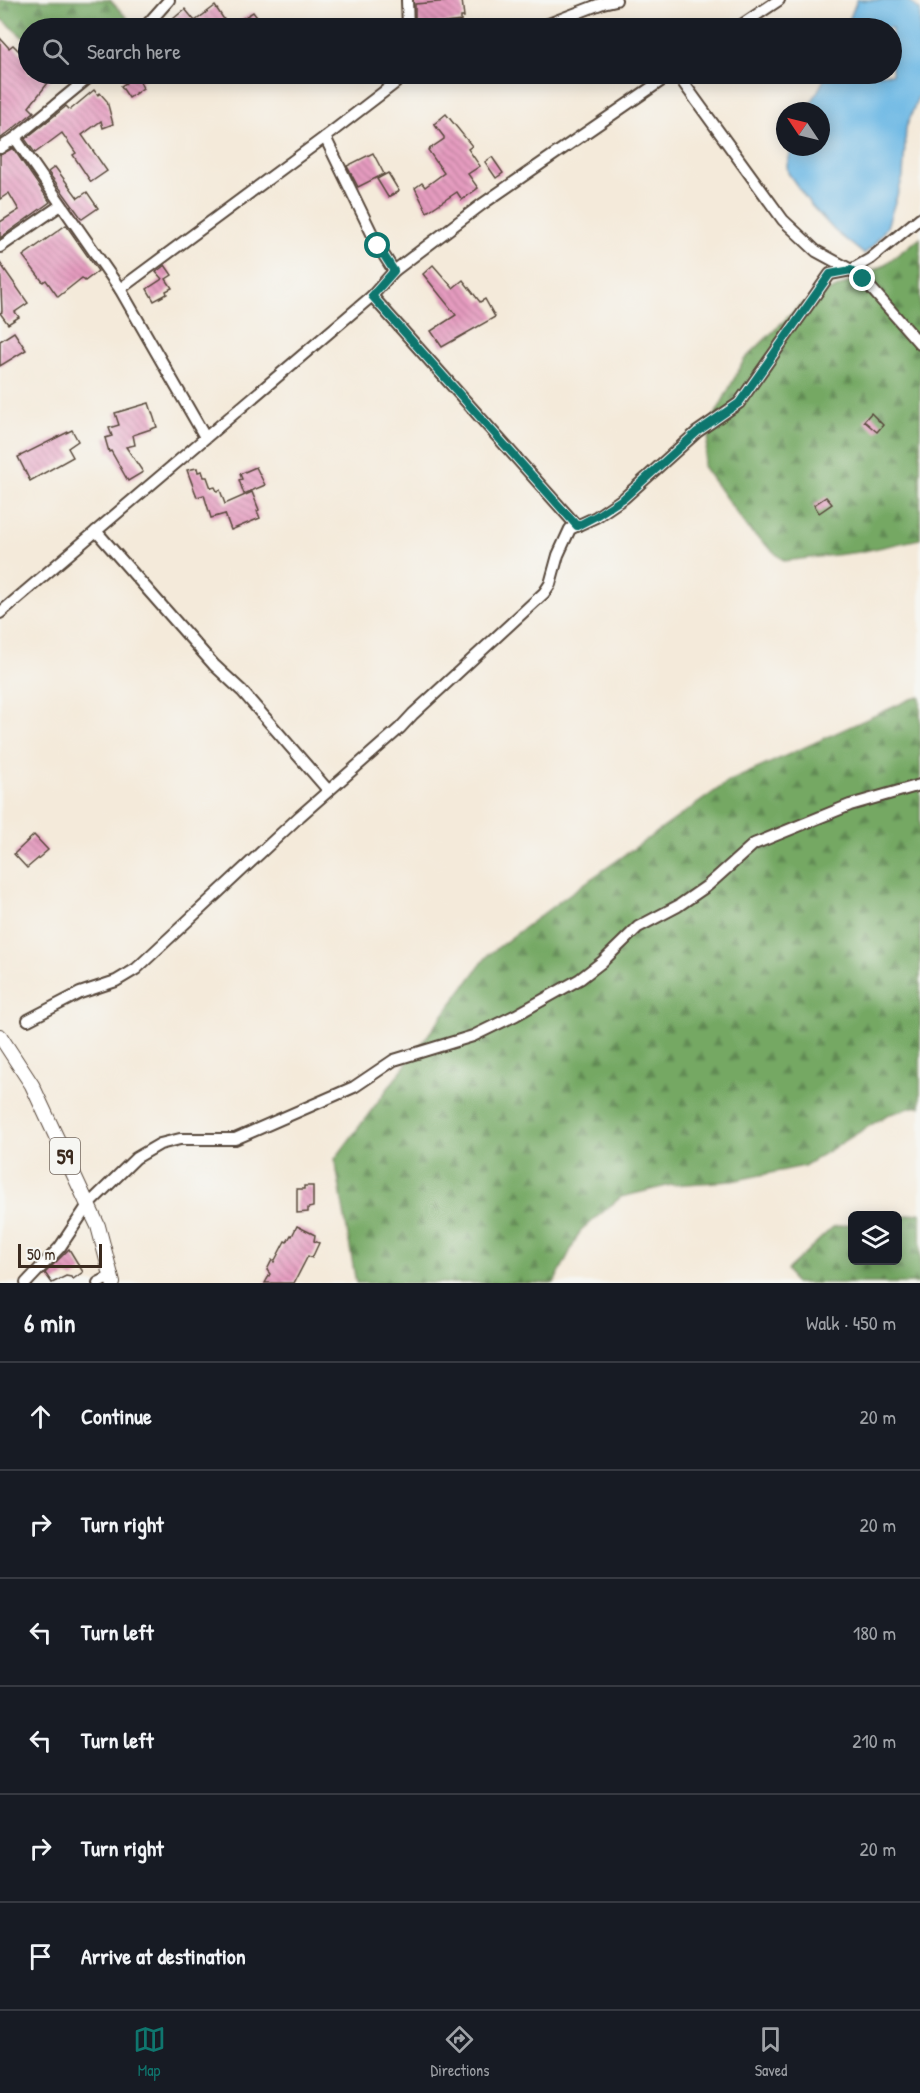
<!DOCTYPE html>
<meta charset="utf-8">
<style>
body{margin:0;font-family:"Patrick Hand",sans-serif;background:#242831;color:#f1f3f6}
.controls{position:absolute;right:18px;bottom:18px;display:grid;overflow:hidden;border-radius:9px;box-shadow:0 3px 15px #0003}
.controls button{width:54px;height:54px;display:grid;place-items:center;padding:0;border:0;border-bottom:2px solid #363941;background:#171b24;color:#f1f3f6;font:30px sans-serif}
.compass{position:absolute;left:776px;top:102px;width:54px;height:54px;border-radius:50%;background:#171b24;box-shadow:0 3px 15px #0003;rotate:305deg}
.scale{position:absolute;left:18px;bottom:15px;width:84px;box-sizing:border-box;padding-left:6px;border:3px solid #3b2a1e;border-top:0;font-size:16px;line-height:21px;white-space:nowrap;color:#3b2a1e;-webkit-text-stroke:4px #f6f6f2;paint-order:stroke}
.stop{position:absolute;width:18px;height:18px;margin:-14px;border:4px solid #0f766e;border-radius:50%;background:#fff}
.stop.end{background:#0f766e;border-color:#fff;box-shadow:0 2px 6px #0008}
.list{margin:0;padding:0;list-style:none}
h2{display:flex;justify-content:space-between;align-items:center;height:78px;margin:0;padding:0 24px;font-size:26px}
h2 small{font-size:20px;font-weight:400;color:#9ea1a6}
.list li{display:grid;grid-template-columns:39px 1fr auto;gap:18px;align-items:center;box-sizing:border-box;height:108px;padding:0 24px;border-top:2px solid #363941}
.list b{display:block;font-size:22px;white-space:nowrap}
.list em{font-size:20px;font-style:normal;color:#9ea1a6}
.icon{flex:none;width:33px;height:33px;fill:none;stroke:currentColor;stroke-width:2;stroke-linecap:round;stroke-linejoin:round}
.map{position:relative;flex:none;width:920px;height:1283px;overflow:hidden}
.search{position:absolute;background:#171b24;box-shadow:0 3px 15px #0003;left:18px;right:18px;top:18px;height:66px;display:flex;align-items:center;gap:15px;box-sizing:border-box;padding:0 21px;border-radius:33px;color:#9ea1a6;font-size:22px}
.sheet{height:726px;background:#171b24}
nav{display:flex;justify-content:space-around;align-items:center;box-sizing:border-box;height:84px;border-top:2px solid #363941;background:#171b24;font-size:16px;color:#9ea1a6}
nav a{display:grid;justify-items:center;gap:3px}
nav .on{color:#0f766e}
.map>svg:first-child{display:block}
.forest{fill:url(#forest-firs);stroke:#586941;stroke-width:1.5}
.water{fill:#6ab7e4;stroke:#527081;stroke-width:1.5}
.building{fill:url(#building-back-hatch)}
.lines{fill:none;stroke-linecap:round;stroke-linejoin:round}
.minor-casing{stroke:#57473a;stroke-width:14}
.major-casing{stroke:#57473a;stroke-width:16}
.minor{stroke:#fff;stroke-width:10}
.major{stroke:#fff;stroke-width:14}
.route{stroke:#0f766e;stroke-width:8}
.labels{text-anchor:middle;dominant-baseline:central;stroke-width:4.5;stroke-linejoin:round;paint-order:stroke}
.shield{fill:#f6f6f2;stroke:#73675e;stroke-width:1.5}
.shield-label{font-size:21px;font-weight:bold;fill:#3b2a1e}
</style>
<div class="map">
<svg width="920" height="1283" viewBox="0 0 920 1283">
<defs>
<pattern id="forest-firs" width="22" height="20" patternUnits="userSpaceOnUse" patternTransform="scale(1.5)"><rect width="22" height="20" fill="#75a864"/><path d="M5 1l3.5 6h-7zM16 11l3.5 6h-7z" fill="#618952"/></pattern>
<pattern id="building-back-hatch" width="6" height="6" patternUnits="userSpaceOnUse" patternTransform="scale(1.5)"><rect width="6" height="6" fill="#e59bbf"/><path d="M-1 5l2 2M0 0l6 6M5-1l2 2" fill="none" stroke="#bb7f9b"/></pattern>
</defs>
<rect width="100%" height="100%" fill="#f6f6f2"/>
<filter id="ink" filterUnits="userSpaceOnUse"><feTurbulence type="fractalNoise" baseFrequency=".0167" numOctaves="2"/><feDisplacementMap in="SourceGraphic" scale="12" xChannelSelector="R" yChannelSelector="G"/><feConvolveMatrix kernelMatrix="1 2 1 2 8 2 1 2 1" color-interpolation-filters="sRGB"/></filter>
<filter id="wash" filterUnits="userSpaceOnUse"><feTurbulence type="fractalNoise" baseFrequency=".008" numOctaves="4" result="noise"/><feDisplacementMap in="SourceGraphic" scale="24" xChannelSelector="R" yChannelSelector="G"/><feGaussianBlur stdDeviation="1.35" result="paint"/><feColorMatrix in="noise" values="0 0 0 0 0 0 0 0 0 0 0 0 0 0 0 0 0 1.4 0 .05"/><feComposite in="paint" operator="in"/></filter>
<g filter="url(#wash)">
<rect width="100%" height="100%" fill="#f4eada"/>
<g class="forest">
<polygon points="0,0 110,0 133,24 123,28 70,28 59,22 44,28 28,28 28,36 24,38 0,18"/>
<polygon points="920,238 920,539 860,552 784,561 749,530 703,466 712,421 744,360 800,305 881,267"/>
<polygon points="920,697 920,1107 913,1107 887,1115 804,1166 732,1181 671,1185 621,1197 581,1230 554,1283 356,1283 335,1159 488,955 564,898 728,782 911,699"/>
<polygon points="920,1213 920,1283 794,1283 787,1270 833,1227 852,1224 852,1260 898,1260 898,1217"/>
</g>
<polygon class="water" points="857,0 908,0 920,10 920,92 906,128 903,177 887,227 873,246 864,254 835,231 810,204 788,173 787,165 792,147 821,147 821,111 807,111 827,74 892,74 892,28 846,28"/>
<g id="blocks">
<g class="building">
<polygon points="462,0 464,17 461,17 461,21 420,26 420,23 415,23 415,4"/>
<polygon points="215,6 229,27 253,12 265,28 170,28 167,24 185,9 195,21"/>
<polygon points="0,38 9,48 13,45 28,60 28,74 55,74 29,107 34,112 0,139"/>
<polygon points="120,74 152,74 140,82 143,88 129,98 121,86 126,83"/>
<polygon points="94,90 98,95 100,93 107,101 113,124 103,128 101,121 82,135 107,171 91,182 73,155 76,153 62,133 35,153 25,139 64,108 66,106 70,110"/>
<polygon points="446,114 472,146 468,149 480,166 468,174 478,188 462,200 457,192 427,212 415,188 422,183 425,187 444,173 428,150 444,139 444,137 434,124"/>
<polygon points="13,148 50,202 0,238 0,222 19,210 9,193 0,199 0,155"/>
<polygon points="373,153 384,174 358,187 347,166"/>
<polygon points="492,157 503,173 496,178 485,162"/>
<polygon points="55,167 78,198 87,192 98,208 82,219 48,172"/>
<polygon points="388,173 399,191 388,197 377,179"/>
<polygon points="66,225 98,271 85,281 82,278 58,297 46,280 43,282 23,256"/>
<polygon points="0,263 28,303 15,312 19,317 8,324 0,313 2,312"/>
<polygon points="165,265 172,275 166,279 172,288 166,291 167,294 154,301 147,289 162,279 156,272"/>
<polygon points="433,265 453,288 463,280 480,302 485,299 495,317 442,347 431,331 456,315 423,274"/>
<polygon points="14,332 26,350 0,366 0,341"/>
<polygon points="149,403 157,427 133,435 135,445 126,447 143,472 128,481 111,451 109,452 105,438 112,436 109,428 119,425 115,413"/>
<polygon points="871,413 883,425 877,432 864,421"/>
<polygon points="72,430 78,441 68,448 73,457 30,481 18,457"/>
<polygon points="256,467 265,485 244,494 239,480 242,479 240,474"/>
<polygon points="197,468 198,472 202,471 204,477 207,477 211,488 215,487 217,491 220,490 225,504 252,492 259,510 257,511 260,518 231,530 225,514 211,518 204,495 197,497 187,470"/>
<polygon points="826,497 832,504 819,513 814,505"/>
<polygon points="34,835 48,850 27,868 14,854"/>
<polygon points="304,1186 313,1186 313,1207 308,1208 308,1212 297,1213 297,1189 304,1189"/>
<polygon points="297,1226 315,1235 314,1241 319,1243 312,1258 308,1256 294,1283 265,1283 270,1274 267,1270 272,1260 274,1262 285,1241 287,1242 291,1235 292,1236"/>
<polygon points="69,1249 83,1272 73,1279 71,1277 66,1276 52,1283 45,1273"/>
</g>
</g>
</g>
<g filter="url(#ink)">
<use href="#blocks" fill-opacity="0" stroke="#57473a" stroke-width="1.5"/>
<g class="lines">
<defs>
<g id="minor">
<polyline points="407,0 408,28"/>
<polyline points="144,28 169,0"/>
<polyline points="538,28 603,3 616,0"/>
<polyline points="737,28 779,0"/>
<polyline points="677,74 783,220 816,251 851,270 863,279 920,344"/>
<polyline points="325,137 378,246 394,271"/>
<polyline points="15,138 120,289 205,437"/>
<polyline points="0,148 15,138 93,74"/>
<polyline points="0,247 61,205"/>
<polyline points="120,289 325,137 407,74"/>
<polyline points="372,296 577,526"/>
<polyline points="96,531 214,665 242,691 328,790"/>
<polyline points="0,613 372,296 394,271 481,205 671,74"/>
<polyline points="28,1020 80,993 116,981 136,969 300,816 400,728 413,714 544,593 550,584 558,555 570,529 596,517 624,498 697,432 739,403 830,274 851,270 870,259 920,218"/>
<polyline points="26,1283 60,1247 88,1205 136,1158 160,1144 180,1139 235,1139 354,1087 394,1060 473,1036 516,1015 580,979 602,962 638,927 678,906 707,886 754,844 850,805 920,785"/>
<polyline points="98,1283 112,1276"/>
</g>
<polyline id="major" points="0,1036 32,1085 88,1205 98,1226 113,1283"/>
</defs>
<use href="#minor" class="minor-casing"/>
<use href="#major" class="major-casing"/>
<use href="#minor" class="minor"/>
<use href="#major" class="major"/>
</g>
</g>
<g class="lines" filter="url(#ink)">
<polyline class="route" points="378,246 394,271 372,296 577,526 596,516 624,498 697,432 739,403 830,274 851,270 863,279"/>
</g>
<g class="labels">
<rect class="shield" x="50" y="1138" width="30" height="36" rx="4.5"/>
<g class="shield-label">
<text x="65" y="1156">59</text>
</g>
</g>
</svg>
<div class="controls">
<button><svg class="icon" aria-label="layers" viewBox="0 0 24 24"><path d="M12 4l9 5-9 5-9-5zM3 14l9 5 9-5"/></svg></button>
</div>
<svg class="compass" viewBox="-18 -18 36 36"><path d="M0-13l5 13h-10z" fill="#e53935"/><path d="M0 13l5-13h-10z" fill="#9ea1a6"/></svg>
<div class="scale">50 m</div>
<div class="stop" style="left:378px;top:246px"></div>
<div class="stop end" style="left:863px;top:279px"></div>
<div class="search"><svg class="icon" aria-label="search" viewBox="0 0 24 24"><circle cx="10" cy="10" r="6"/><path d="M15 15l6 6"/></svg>Search here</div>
</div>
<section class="sheet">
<h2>6 min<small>Walk · 450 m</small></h2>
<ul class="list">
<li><svg class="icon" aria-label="ahead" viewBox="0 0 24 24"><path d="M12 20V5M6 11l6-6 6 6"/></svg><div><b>Continue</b></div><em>20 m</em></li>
<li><svg class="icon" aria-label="right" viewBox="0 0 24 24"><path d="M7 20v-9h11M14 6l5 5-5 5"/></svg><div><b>Turn right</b></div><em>20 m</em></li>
<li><svg class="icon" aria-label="left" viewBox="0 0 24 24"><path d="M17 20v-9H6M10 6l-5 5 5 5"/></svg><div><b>Turn left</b></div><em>180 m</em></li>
<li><svg class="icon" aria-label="left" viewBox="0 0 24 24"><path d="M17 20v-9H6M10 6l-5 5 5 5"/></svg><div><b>Turn left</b></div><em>210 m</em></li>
<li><svg class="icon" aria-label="right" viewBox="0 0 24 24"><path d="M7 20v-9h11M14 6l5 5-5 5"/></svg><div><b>Turn right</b></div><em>20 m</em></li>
<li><svg class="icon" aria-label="arrive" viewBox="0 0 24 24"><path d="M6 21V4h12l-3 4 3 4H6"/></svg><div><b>Arrive at destination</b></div></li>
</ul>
</section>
<nav>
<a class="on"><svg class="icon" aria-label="map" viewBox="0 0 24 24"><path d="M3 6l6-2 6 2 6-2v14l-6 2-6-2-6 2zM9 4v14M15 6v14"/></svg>Map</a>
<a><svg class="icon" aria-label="directions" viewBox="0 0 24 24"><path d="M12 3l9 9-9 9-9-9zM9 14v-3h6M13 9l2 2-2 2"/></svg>Directions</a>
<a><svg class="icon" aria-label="saved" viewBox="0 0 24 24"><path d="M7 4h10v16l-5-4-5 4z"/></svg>Saved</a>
</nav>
